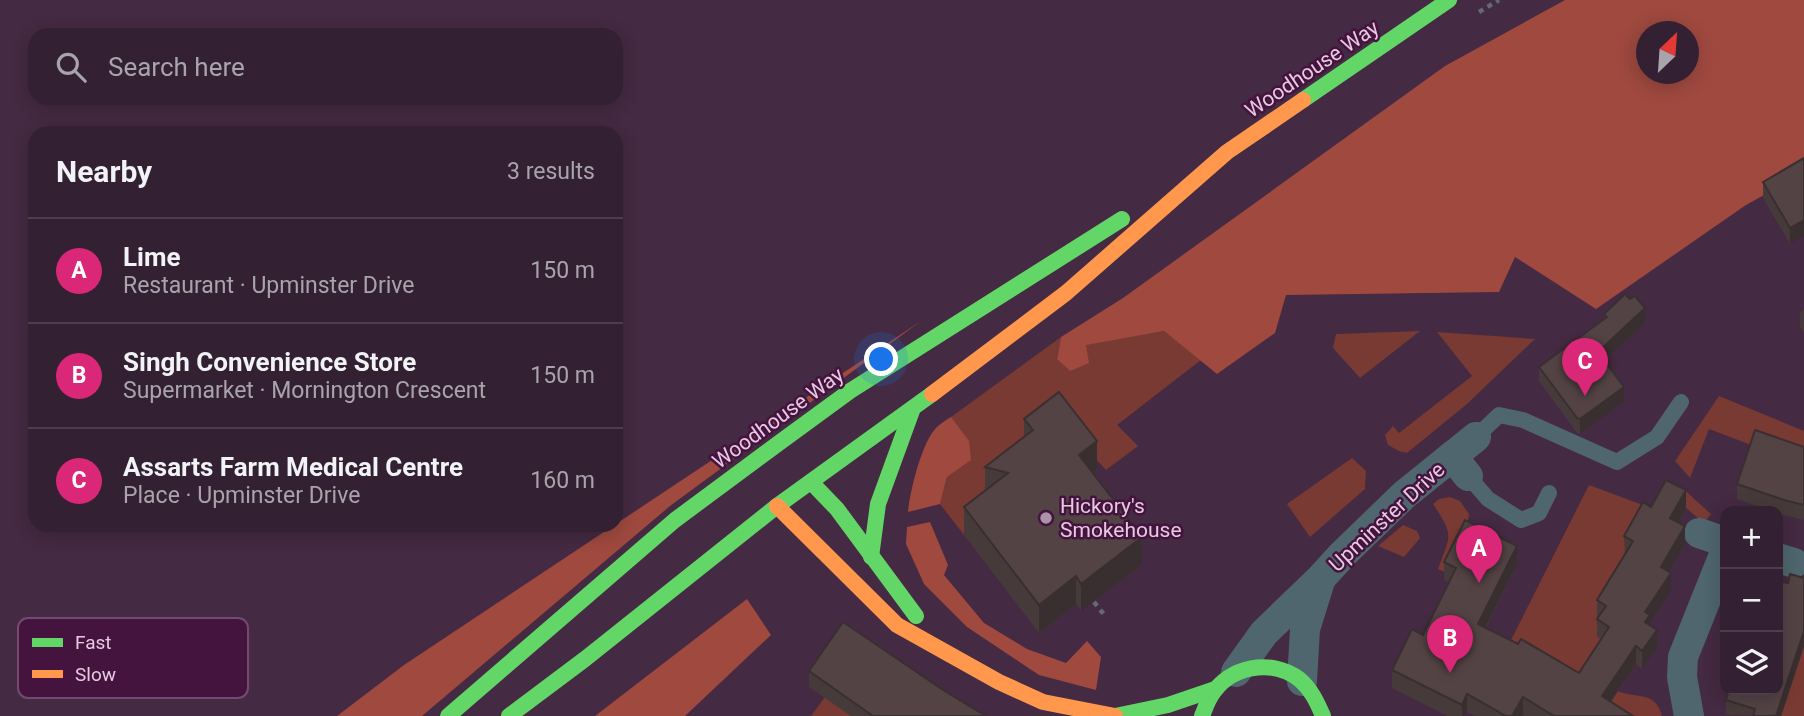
<!DOCTYPE html>
<meta charset="utf-8">
<style>
body{margin:0;font-family:Roboto,sans-serif;background:#3e2d3e;color:#f1f3f6}
.controls{position:absolute;right:21px;bottom:21px;display:grid;overflow:hidden;border-radius:14px;box-shadow:0 4px 18px #0003}
.controls button{width:63px;height:63px;display:grid;place-items:center;padding:0;border:0;border-bottom:2px solid #4e3e4d;background:#332032;color:#f1f3f6;font:35px sans-serif}
.compass{position:absolute;left:1636px;top:21px;width:63px;height:63px;border-radius:50%;background:#332032;box-shadow:0 4px 18px #0003;rotate:25deg}
.you{position:absolute;left:882px;top:360px;width:24px;height:24px;margin:-18px;border:5px solid #fff;border-radius:50%;background:#1a73e8;box-shadow:0 0 0 10px #1a73e833}
.badge{display:grid;place-items:center;width:46px;height:46px;border-radius:50%;background:#db2777;color:#fff;font-size:23px;font-weight:700}
.pin{position:absolute;translate:-50% -58px;filter:drop-shadow(0 2px 4px #0008)}
.pin::after{content:'';position:absolute;top:37px;width:24px;height:21px;background:inherit;clip-path:polygon(0 0,100% 0,50% 100%)}
.list{margin:0;padding:0;list-style:none}
h2{display:flex;justify-content:space-between;align-items:center;height:91px;margin:0;padding:0 28px;font-size:30px}
h2 small{font-size:23px;font-weight:400;color:#a9a3ac}
.list li{display:grid;grid-template-columns:46px 1fr auto;gap:21px;align-items:center;box-sizing:border-box;height:105px;padding:0 28px;border-top:2px solid #4e3e4d}
.list b{display:block;font-size:26px;white-space:nowrap}
.list p{margin:0;font-size:23px;white-space:nowrap;color:#a9a3ac}
.list em{font-size:23px;font-style:normal;color:#a9a3ac}
.icon{flex:none;width:38px;height:38px;fill:none;stroke:currentColor;stroke-width:2;stroke-linecap:round;stroke-linejoin:round}
.map{position:relative;flex:none;width:1804px;height:716px;overflow:hidden}
.search{position:absolute;background:#332032;box-shadow:0 4px 18px #0003;left:28px;top:28px;width:595px;height:77px;display:flex;align-items:center;gap:18px;box-sizing:border-box;padding:0 24px;border-radius:21px;color:#a9a3ac;font-size:26px}
.panel{position:absolute;background:#332032;box-shadow:0 4px 18px #0003;left:28px;top:126px;width:595px;height:406px;border-radius:21px}
.map>svg:first-child{display:block}
.green{fill:#783a32}
.forest{fill:#9f493f;fill-rule:evenodd}
.lines{fill:none;stroke-linecap:round;stroke-linejoin:round}
.path{stroke:#636a74;stroke-width:4.5;stroke-dasharray:5 5;stroke-linecap:butt}
.lane{stroke:#4f666e;stroke-width:16}
.street{stroke:#4f666e;stroke-width:30}
.fast{stroke:#63d668;stroke-width:16}
.slow{stroke:#ff974d;stroke-width:16}
.wall{fill:#473a3b}
.shaded-wall{fill:#3a2f30}
.building{fill:#534345;stroke:#3a2f30;stroke-width:2}
.poi-dot{fill:#ae91aa;stroke:#44143f;stroke-width:2.5}
.labels{text-anchor:middle;dominant-baseline:central;stroke-width:5;stroke-linejoin:round;paint-order:stroke}
.street-label{font-size:21px;fill:#e7c9e2;stroke:#44143f}
.poi-label{font-size:21px;fill:#e7c9e2;stroke:#44143f;text-anchor:start}
.key{fill:#44143f;stroke:#754a70;stroke-width:2}
.key-label{font-size:19px;fill:#e7c9e2}
</style>
<div class="map">
<svg width="1804" height="716" viewBox="0 0 1804 716">
<rect width="100%" height="100%" fill="#442a42"/>
<g class="green">
<polygon points="1164,331 1201,360 1117,425 1138,446 1106,470 1059,420 964,535 940,504 947,477 951,417 1061,337 1057,358 1069,370 1088,363 1085,344"/>
<polygon points="1420,331 1360,378 1333,348 1336,334"/>
<polygon points="1437,332 1535,339 1467,404 1407,453 1399,451 1388,445 1385,435 1393,426 1399,433 1472,376"/>
<polygon points="1719,396 1804,431 1804,465 1709,429 1690,478 1675,461"/>
<polygon points="1352,458 1366,471 1365,489 1310,537 1287,504"/>
<polygon points="1589,485 1659,511 1634,559 1606,624 1609,645 1579,690 1506,650"/>
<polygon points="1680,486 1711,514 1704,523 1686,508 1666,498"/>
<path d="M1450 497 1460 501 1469 514 1467 527 1457 535 1447 573 1438 569C1451 534 1454 536 1433 504L1439 499Z"/>
<polygon points="1403,525 1417,531 1420,538 1404,557 1378,546"/>
<polygon points="1804,645 1804,716 1781,716"/>
<path d="M1604 683C1609 686 1614 690 1620 692 1639 698 1656 692 1662 716H1595Z"/>
<polygon points="825,697 862,716 811,716"/>
</g>
<g class="forest">
<path d="M1565 0H1804V173L1746 205 1596 309 1515 257 1499 292 1286 295 1275 333 1217 374 1164 331 1086 345 1089 363 1070 371 1057 359 1061 337 1123 298 1445 66ZM1646 32H1688V74H1646Z"/>
<polygon points="921,321 670,506 422,716 337,716 404,665"/>
<path d="M951 417 969 441 971 460 947 477 940 504 908 512C910 491 922 441 937 427 941 423 946 420 951 417Z"/>
<polygon points="930,522 948,565 944,575 984,623 1027,649 1066,663 1087,641 1101,657 1096,690 1039,675 967,627 924,584 906,544 907,527"/>
<polygon points="747,599 771,635 685,716 595,716"/>
</g>
<g class="lines">
<g class="path">
<polyline points="1479,12 1499,0"/>
<polyline points="1094,602 1106,617"/>
</g>
<g class="lane">
<polyline points="1476,437 1499,415 1523,420 1617,462 1657,437 1681,402"/>
<polyline points="1468,476 1488,499 1521,520 1539,513 1549,493"/>
</g>
<g class="street">
<polyline points="1452,456 1468,476"/>
<polyline points="1699,533 1725,542"/>
<polyline points="1778,558 1794,563"/>
<polyline points="1236,672 1264,633 1321,578 1343,554 1404,495 1476,437"/>
<polyline points="1302,681 1305,629 1320,581"/>
<polyline points="1689,716 1682,677 1683,657 1725,552"/>
</g>
<g class="fast">
<polyline points="1303,100 1449,0"/>
<polyline points="811,482 837,509 916,616"/>
<polyline points="871,557 878,504 913,408"/>
<polyline points="448,716 675,520 783,440 850,391 1122,219"/>
<polyline points="509,716 585,659 777,506 932,394"/>
<polyline points="1115,716 1168,705 1215,689"/>
<path d="M1202 716C1205 709 1207 702 1211 696 1229 666 1271 658 1299 679 1311 689 1317 702 1323 716"/>
</g>
<g class="slow">
<polyline points="932,394 1066,293 1227,152 1303,100"/>
<polyline points="777,506 897,625 999,682 1043,702 1115,716"/>
</g>
</g>
<g class="wall">
<polygon points="1804,158 1790,244 1763,198 1763,182"/>
<polygon points="1804,309 1804,333 1800,327 1800,312"/>
<polygon points="1604,314 1645,323 1604,361 1624,402 1580,434 1577,433 1539,381 1539,367 1604,319"/>
<polygon points="1024,419 1097,469 1092,473 1142,564 1081,611 1076,604 1039,633 964,535 964,507 985,490 985,467 1024,438"/>
<polygon points="1804,447 1804,520 1784,515 1778,513 1778,511 1772,511 1737,499 1737,484"/>
<polygon points="1651,507 1686,508 1678,522 1685,544 1669,572 1671,591 1650,623 1657,648 1642,669 1636,664 1611,702 1633,716 1525,716 1523,715 1523,716 1475,716 1467,712 1465,716 1447,716 1392,688 1392,670 1423,635 1449,583 1444,580 1444,562 1517,564 1486,628 1579,673 1601,639 1597,637 1597,600 1625,554 1624,536"/>
<polygon points="1804,578 1804,646 1781,716 1726,715 1726,700 1788,583"/>
<polygon points="809,671 943,690 986,716 851,716 809,687"/>
</g>
<g class="shaded-wall">
<polygon points="1804,220 1804,236 1790,244 1790,228"/>
<polygon points="1645,308 1645,323 1598,367 1598,352"/>
<polygon points="1624,387 1624,402 1580,434 1580,419"/>
<polygon points="1097,441 1097,469 1079,483 1079,455"/>
<polygon points="1686,490 1686,508 1670,536 1670,518"/>
<polygon points="1685,526 1685,544 1661,585 1661,567"/>
<polygon points="1142,537 1142,564 1081,611 1081,584"/>
<polygon points="1517,546 1517,564 1478,642 1478,624"/>
<polygon points="1671,573 1671,591 1650,623 1650,633 1645,640 1645,612"/>
<polygon points="1076,576 1076,604 1039,633 1039,605"/>
<polygon points="1657,630 1657,648 1642,669 1642,651"/>
<polygon points="1804,631 1804,646 1781,716 1776,716"/>
<polygon points="1636,646 1636,664 1602,714 1602,696"/>
<polygon points="1467,694 1467,712 1465,716 1462,716 1462,705"/>
<polygon points="1523,697 1523,716 1512,716"/>
</g>
<g class="building">
<polygon points="1804,158 1804,220 1790,228 1763,182"/>
<polygon points="1625,294 1630,299 1635,296 1645,308 1598,352 1624,387 1580,419 1577,418 1539,367 1607,317 1604,314"/>
<polygon points="1059,392 1097,441 1079,455 1142,537 1081,584 1076,576 1039,605 964,507 1008,473 985,467 1033,430 1024,419"/>
<polygon points="1755,430 1804,447 1804,505 1784,500 1737,484"/>
<polygon points="1666,480 1686,490 1670,518 1685,526 1661,567 1671,573 1645,612 1650,615 1645,622 1657,630 1642,651 1636,646 1602,696 1633,716 1554,716 1523,697 1512,716 1506,716 1467,694 1462,705 1392,670 1412,629 1423,635 1456,568 1444,562 1465,520 1517,546 1478,624 1518,644 1521,639 1579,673 1609,627 1597,619 1606,606 1597,600 1633,541 1624,536 1643,502 1651,507"/>
<polygon points="1790,574 1804,578 1804,631 1776,716 1753,716 1755,709 1726,700 1729,690 1778,690 1778,581 1788,583"/>
<polygon points="843,622 943,690 986,716 873,716 809,671"/>
</g>
<circle class="poi-dot" cx="1046" cy="518" r="7"/>
<g class="labels">
<g class="street-label">
<text transform="translate(1312 69) rotate(-34)">Woodhouse Way</text>
<text transform="translate(778 418) rotate(-36)">Woodhouse Way</text>
<text transform="translate(1387 517) rotate(-43)">Upminster Drive</text>
</g>
<g class="poi-label">
<text x="1060" y="506">Hickory's<tspan x="1060" dy="24">Smokehouse</tspan></text>
</g>
</g>
<rect x="18" y="618" width="230" height="80" rx="10" class="key"/>
<rect x="32" y="638" width="31" height="9" fill="#63d668"/>
<rect x="32" y="670" width="31" height="8" fill="#ff974d"/>
<g class="key-label">
<text x="75" y="649">Fast</text>
<text x="75" y="681">Slow</text>
</g>
</svg>
<div class="controls">
<button>+</button>
<button>−</button>
<button><svg class="icon" aria-label="layers" viewBox="0 0 24 24"><path d="M12 4l9 5-9 5-9-5zM3 14l9 5 9-5"/></svg></button>
</div>
<svg class="compass" viewBox="-18 -18 36 36"><path d="M0-13l5 13h-10z" fill="#e53935"/><path d="M0 13l5-13h-10z" fill="#a9a3ac"/></svg>
<div class="you"></div>
<div class="pin badge" style="left:1479px;top:583px">A</div>
<div class="pin badge" style="left:1450px;top:673px">B</div>
<div class="pin badge" style="left:1585px;top:396px">C</div>
<div class="search"><svg class="icon" aria-label="search" viewBox="0 0 24 24"><circle cx="10" cy="10" r="6"/><path d="M15 15l6 6"/></svg>Search here</div>
<section class="panel">
<h2>Nearby<small>3 results</small></h2>
<ul class="list">
<li><span class="badge">A</span><div><b>Lime</b><p>Restaurant · Upminster Drive</p></div><em>150 m</em></li>
<li><span class="badge">B</span><div><b>Singh Convenience Store</b><p>Supermarket · Mornington Crescent</p></div><em>150 m</em></li>
<li><span class="badge">C</span><div><b>Assarts Farm Medical Centre</b><p>Place · Upminster Drive</p></div><em>160 m</em></li>
</ul>
</section>
</div>
